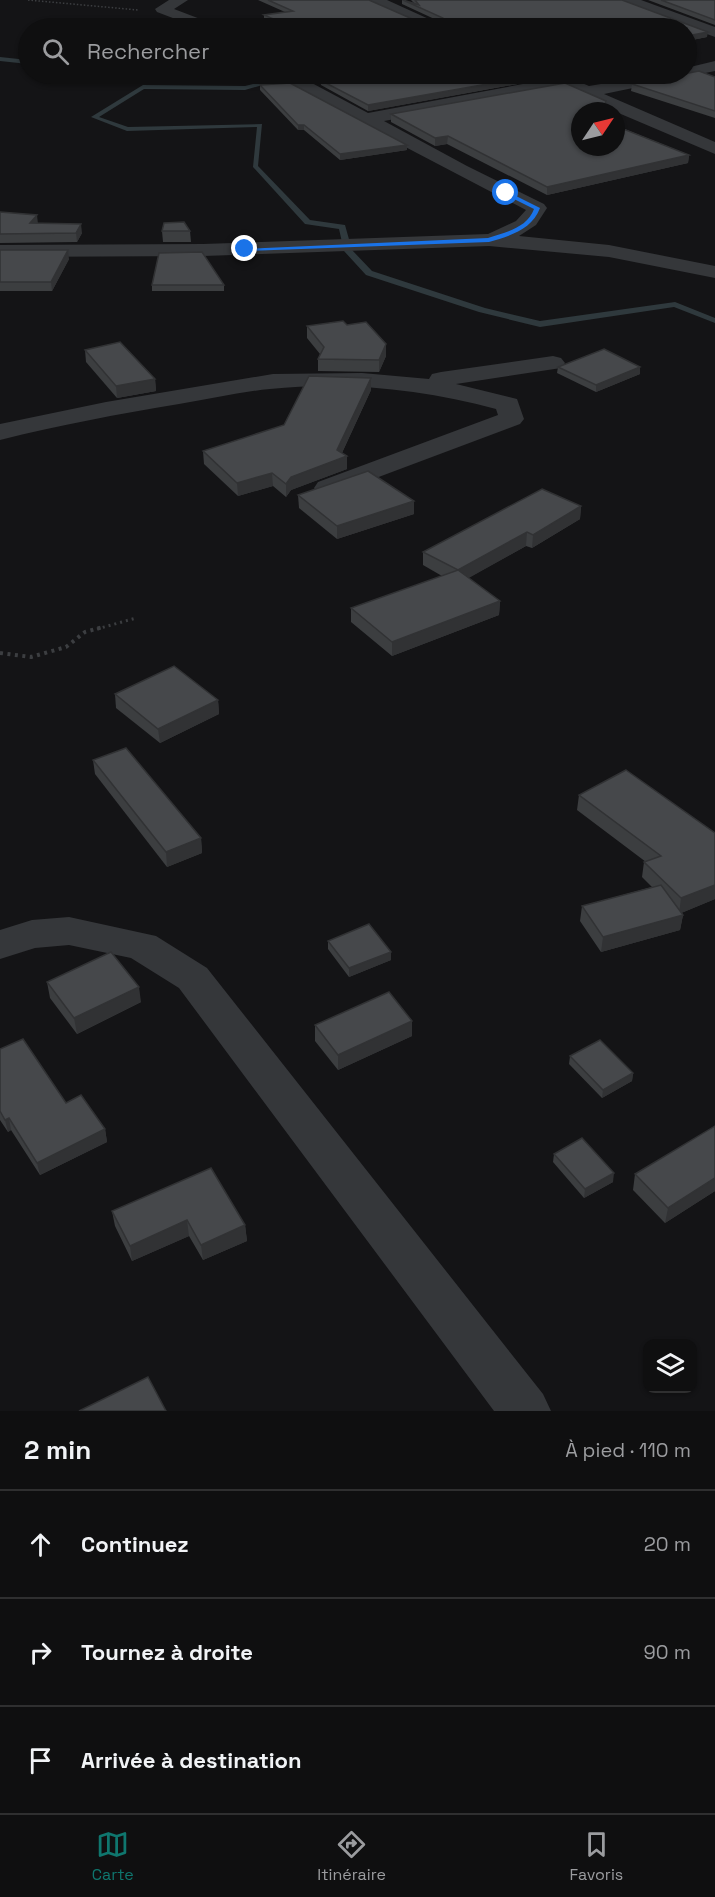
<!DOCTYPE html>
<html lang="fr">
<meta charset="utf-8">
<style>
body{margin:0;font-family:"Space Grotesk",sans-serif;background:#1d1d1e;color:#f1f3f6}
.controls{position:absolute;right:18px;bottom:18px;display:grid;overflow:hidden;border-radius:12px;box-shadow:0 2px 4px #0004}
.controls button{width:54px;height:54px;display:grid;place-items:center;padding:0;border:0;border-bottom:2px solid #2f2f30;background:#0f0f10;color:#f1f3f6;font:30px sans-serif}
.compass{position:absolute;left:571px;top:102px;width:54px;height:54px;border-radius:50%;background:#0f0f10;box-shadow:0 2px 4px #0004;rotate:55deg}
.stop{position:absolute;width:18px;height:18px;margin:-14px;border:4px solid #1a73e8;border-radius:50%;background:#fff}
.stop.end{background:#1a73e8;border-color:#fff;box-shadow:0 2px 6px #0008}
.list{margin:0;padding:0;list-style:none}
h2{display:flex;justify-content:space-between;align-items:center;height:78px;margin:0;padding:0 24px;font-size:26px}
h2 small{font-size:20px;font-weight:400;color:#9b9c9f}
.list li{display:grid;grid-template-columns:39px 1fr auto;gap:18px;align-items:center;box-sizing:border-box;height:108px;padding:0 24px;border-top:2px solid #2f2f30}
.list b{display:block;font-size:22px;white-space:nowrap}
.list em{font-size:20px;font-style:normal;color:#9b9c9f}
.icon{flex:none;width:33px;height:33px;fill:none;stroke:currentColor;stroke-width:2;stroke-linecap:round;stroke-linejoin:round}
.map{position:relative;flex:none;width:715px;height:1411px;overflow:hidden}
.search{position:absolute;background:#0f0f10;box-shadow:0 2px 4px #0004;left:18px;right:18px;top:18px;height:66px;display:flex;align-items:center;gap:15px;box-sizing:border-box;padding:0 21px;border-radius:33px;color:#9b9c9f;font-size:22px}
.sheet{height:402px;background:#0f0f10}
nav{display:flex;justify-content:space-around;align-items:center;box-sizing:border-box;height:84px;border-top:2px solid #2f2f30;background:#0f0f10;font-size:16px;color:#9b9c9f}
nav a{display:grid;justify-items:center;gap:3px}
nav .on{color:#0f766e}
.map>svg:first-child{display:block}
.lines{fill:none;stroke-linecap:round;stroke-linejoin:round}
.stream{fill:#2f393d;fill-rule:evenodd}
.path-far2{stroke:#3c3e41;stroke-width:1.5;stroke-dasharray:1.5 2;stroke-linecap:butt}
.path-far1{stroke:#3c3e41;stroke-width:3;stroke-dasharray:2 4;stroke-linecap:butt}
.path{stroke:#3c3e41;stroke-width:4;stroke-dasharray:3 4.5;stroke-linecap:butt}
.minor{fill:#35373a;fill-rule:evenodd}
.wall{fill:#3c3e40}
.shaded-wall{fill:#313234}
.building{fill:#46484b;stroke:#313234;stroke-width:1.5}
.route{fill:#1a73e8}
</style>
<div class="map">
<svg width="715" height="1411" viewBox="0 0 715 1411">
<rect width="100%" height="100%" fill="#141416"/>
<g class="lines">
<g class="stream">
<polygon points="0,57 28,60 28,64 0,61"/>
<polygon points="260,74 268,74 283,79 245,90 144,89 99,117 128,127 262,124 258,166 310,220 345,225 352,250 372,271 485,308 540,321 675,302 715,318 715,323 674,307 540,327 479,312 366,275 344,251 339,229 305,224 253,167 257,127 127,131 91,117 143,85 245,86 273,79"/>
</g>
<polyline class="path-far2" points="28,0 138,10"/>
<polyline class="path-far1" points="97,629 136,618"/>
<polyline class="path" points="0,653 31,657 66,647 85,632 103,627"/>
<g class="minor">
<polygon points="169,0 188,0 174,9 216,25 219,28 199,28 157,12 155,9"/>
<polygon points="368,0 387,0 442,25 445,28 426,28 370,3"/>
<polygon points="621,0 641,0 715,27 715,37 623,3"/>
<polygon points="715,61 715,71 604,94 715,142 715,154 595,103 566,88 384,121 467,166 544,204 547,208 536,225 519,236 609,245 715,266 715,278 609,257 489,246 203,256 0,257 0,245 203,244 488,234 516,221 526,210 308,96 278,77 276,74 295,74 368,113 566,76 589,86 660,74 686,74 686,68"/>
<path d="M553 356 561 358 565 363 561 368 456 384 517 399 524 419 520 424 328 496 318 494 314 488 318 482 498 415 496 409C423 389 345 381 270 389 239 392 210 399 179 404 119 414 59 425 0 440V424L106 402 273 374 362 373 429 379 432 374 441 372Z"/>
<polygon points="69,917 156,936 207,968 543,1394 551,1411 494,1411 179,988 131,958 69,945 35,948 0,959 0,930 32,920"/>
</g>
</g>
<g class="wall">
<polygon points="258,0 369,0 426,25 445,25 443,23 402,4 402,0 414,3 411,0 622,0 707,37 687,41 687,28 283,28 264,20 264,15 285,12"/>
<polygon points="648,0 715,0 715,25"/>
<polygon points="385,74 545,74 545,79 368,111 321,85 320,80 388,75"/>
<polygon points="566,74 649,74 589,84"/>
<polygon points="715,77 715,118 631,91 632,84"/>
<polygon points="260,85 407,150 340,160 304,130 298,130 260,90"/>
<polygon points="605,108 580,111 689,155 688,163 547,195 447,144 435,146 391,122 391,114"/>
<polygon points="0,212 38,223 82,233 77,242 0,243"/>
<polygon points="162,231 190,231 191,242 163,242"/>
<polygon points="0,250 69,259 52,291 0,291"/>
<rect x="152" y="285" width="72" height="6"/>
<polygon points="347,325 386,344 386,356 379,372 318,371 318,359 320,354 307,338 307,326"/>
<polygon points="85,350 155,379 156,391 117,398 86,362"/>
<polygon points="558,367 640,374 596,392 557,373"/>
<polygon points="371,390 342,453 347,469 291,490 286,497 273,486 238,496 204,464 203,451 284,425"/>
<polygon points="298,495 414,501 414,514 337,539 299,508"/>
<polygon points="581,506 580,519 532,548 526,546 468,578 500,601 499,615 392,656 351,622 351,608 442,576 423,565 423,552"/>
<polygon points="115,694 218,700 219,714 160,743 116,708"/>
<polygon points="93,760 201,838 202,853 167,867 95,774"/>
<polygon points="579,795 715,833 715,899 681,913 683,915 680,930 601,952 580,921 582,906 652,887 642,877 644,862 646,862 577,810"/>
<polygon points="328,941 391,952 391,960 349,977 328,949"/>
<polygon points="47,982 141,1002 77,1034 50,998"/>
<polygon points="412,1021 412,1036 338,1070 315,1041 315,1025"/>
<polygon points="0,1049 66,1103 105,1129 107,1142 40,1175 11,1130 8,1132 0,1120"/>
<polygon points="570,1056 633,1073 632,1081 602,1098 569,1064"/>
<polygon points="715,1126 715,1191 665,1223 633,1190 635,1174"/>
<polygon points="554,1154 613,1182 584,1198 553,1162"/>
<polygon points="112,1211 245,1225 247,1241 203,1260 189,1236 132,1261 115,1226"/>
</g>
<g class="shaded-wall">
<polygon points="708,32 707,37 687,41 687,36"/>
<polygon points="545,74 545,79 368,111 368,105"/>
<polygon points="620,74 649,74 589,84 590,79"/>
<rect x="298" y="125" width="6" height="5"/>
<polygon points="448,136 447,144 435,146 435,138"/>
<polygon points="407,145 407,150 340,160 340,154"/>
<polygon points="689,155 688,163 547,195 547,187"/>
<polygon points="37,215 38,224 30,223"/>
<polygon points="81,224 82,233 77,242 76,233"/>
<polygon points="68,250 69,259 52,291 51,282"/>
<polygon points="386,344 386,356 379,372 379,360"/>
<polygon points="640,367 640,374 596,392 596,385"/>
<polygon points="371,378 371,390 339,459 347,456 347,469 291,490 286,497 286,484 291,477 337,450"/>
<polygon points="155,379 156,391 117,398 116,386"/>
<polygon points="272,473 273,486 238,496 237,483"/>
<polygon points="414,501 414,514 337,539 337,526"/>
<polygon points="581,506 580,519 532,548 533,535"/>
<polygon points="527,532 526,546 458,584 458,570"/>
<polygon points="500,601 499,615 392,656 392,642"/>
<polygon points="218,700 219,714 160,743 158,729"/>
<polygon points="201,838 202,853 167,867 166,852"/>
<polygon points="715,885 715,899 679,914 681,898"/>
<polygon points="683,915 680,930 601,952 603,937"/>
<polygon points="391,952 391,960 349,977 349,968"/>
<polygon points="139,987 141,1002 77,1034 74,1018"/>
<polygon points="412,1021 412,1036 338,1070 338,1055"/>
<polygon points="633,1073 632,1081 602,1098 603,1090"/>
<polygon points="9,1118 11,1130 8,1132 5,1120"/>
<polygon points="105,1129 107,1142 40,1175 37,1163"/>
<polygon points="614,1173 613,1182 584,1198 585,1189"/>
<polygon points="715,1178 715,1191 665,1223 668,1208"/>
<polygon points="187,1220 189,1236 132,1261 130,1246"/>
<polygon points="245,1225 247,1241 203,1260 201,1245"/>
</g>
<g class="building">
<polygon points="268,0 369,0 426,25 445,25 447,23 443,18 403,0 419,5 415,0 622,0 708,32 687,36 687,28 294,28 264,15 293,11"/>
<polygon points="661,0 715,0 715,20"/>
<polygon points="699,71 715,77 715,111 632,84"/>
<polygon points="397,74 545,74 368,105 320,80"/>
<polygon points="578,74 620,74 590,79"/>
<polygon points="290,83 407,145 340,154 304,125 298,125 260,85"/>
<polygon points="565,83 606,101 602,111 580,111 580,147 616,147 616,126 689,155 547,187 448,136 435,138 391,114"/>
<polygon points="0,212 37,215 30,223 81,224 76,233 0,234"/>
<polygon points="184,222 190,231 162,231 164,223"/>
<polygon points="0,250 68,250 51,282 0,282"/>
<polygon points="202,252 224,285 152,285 159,253"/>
<polygon points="343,321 347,325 366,322 386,344 379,360 318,359 324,347 307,326"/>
<polygon points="120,342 155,379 116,386 85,350"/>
<polygon points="604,349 640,367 596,385 558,367"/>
<polygon points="309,376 371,378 337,450 347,456 291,477 286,484 272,473 237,483 203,451 284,425"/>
<polygon points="368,471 414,501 337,526 298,495"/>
<polygon points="542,489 581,506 533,535 527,532 458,570 423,552"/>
<polygon points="458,570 500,601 392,642 351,608"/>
<polygon points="174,666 218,700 158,729 115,694"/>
<polygon points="126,748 201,838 166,852 93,760"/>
<polygon points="626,770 715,833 715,885 681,898 644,862 661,856 579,795"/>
<polygon points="661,885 683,915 603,937 582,906"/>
<polygon points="369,924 391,952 349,968 328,941"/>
<polygon points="111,952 139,987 74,1018 47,982"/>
<polygon points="389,992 412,1021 338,1055 315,1025"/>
<polygon points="23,1039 66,1103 81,1095 105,1129 37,1163 9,1118 5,1120 0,1111 0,1049"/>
<polygon points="600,1040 633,1073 603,1090 570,1056"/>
<polygon points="715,1126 715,1178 668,1208 635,1174"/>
<polygon points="582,1138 614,1173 585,1189 554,1154"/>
<polygon points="211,1168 245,1225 201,1245 187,1220 130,1246 112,1211"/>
<polygon points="148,1377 166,1411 79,1411"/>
</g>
<path class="route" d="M506 191 540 208C532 230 509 236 489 242L245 251 242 249 488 238C506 232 527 228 534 209L504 194Z"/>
</svg>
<div class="controls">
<button><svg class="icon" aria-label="layers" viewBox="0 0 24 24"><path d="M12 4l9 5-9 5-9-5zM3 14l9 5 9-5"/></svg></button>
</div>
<svg class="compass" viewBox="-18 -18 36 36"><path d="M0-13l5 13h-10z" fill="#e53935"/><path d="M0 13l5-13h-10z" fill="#9b9c9f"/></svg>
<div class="stop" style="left:506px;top:193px"></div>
<div class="stop end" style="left:245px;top:249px"></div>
<div class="search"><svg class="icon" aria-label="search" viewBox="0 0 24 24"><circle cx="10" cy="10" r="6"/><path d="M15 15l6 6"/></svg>Rechercher</div>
</div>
<section class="sheet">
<h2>2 min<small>À pied · 110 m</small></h2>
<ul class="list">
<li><svg class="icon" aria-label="ahead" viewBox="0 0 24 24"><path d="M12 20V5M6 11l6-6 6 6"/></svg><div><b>Continuez</b></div><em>20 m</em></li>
<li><svg class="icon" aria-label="right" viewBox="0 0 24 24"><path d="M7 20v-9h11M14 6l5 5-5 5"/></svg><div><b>Tournez à droite</b></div><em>90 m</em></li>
<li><svg class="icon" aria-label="arrive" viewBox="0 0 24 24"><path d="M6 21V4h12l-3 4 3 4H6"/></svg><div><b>Arrivée à destination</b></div></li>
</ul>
</section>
<nav>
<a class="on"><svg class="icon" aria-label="map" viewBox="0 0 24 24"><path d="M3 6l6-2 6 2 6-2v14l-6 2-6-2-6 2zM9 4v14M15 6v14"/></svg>Carte</a>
<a><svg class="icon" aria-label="directions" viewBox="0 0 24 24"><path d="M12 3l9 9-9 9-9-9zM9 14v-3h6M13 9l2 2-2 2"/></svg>Itinéraire</a>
<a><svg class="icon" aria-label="saved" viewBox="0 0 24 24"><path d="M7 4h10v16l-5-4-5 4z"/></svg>Favoris</a>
</nav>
